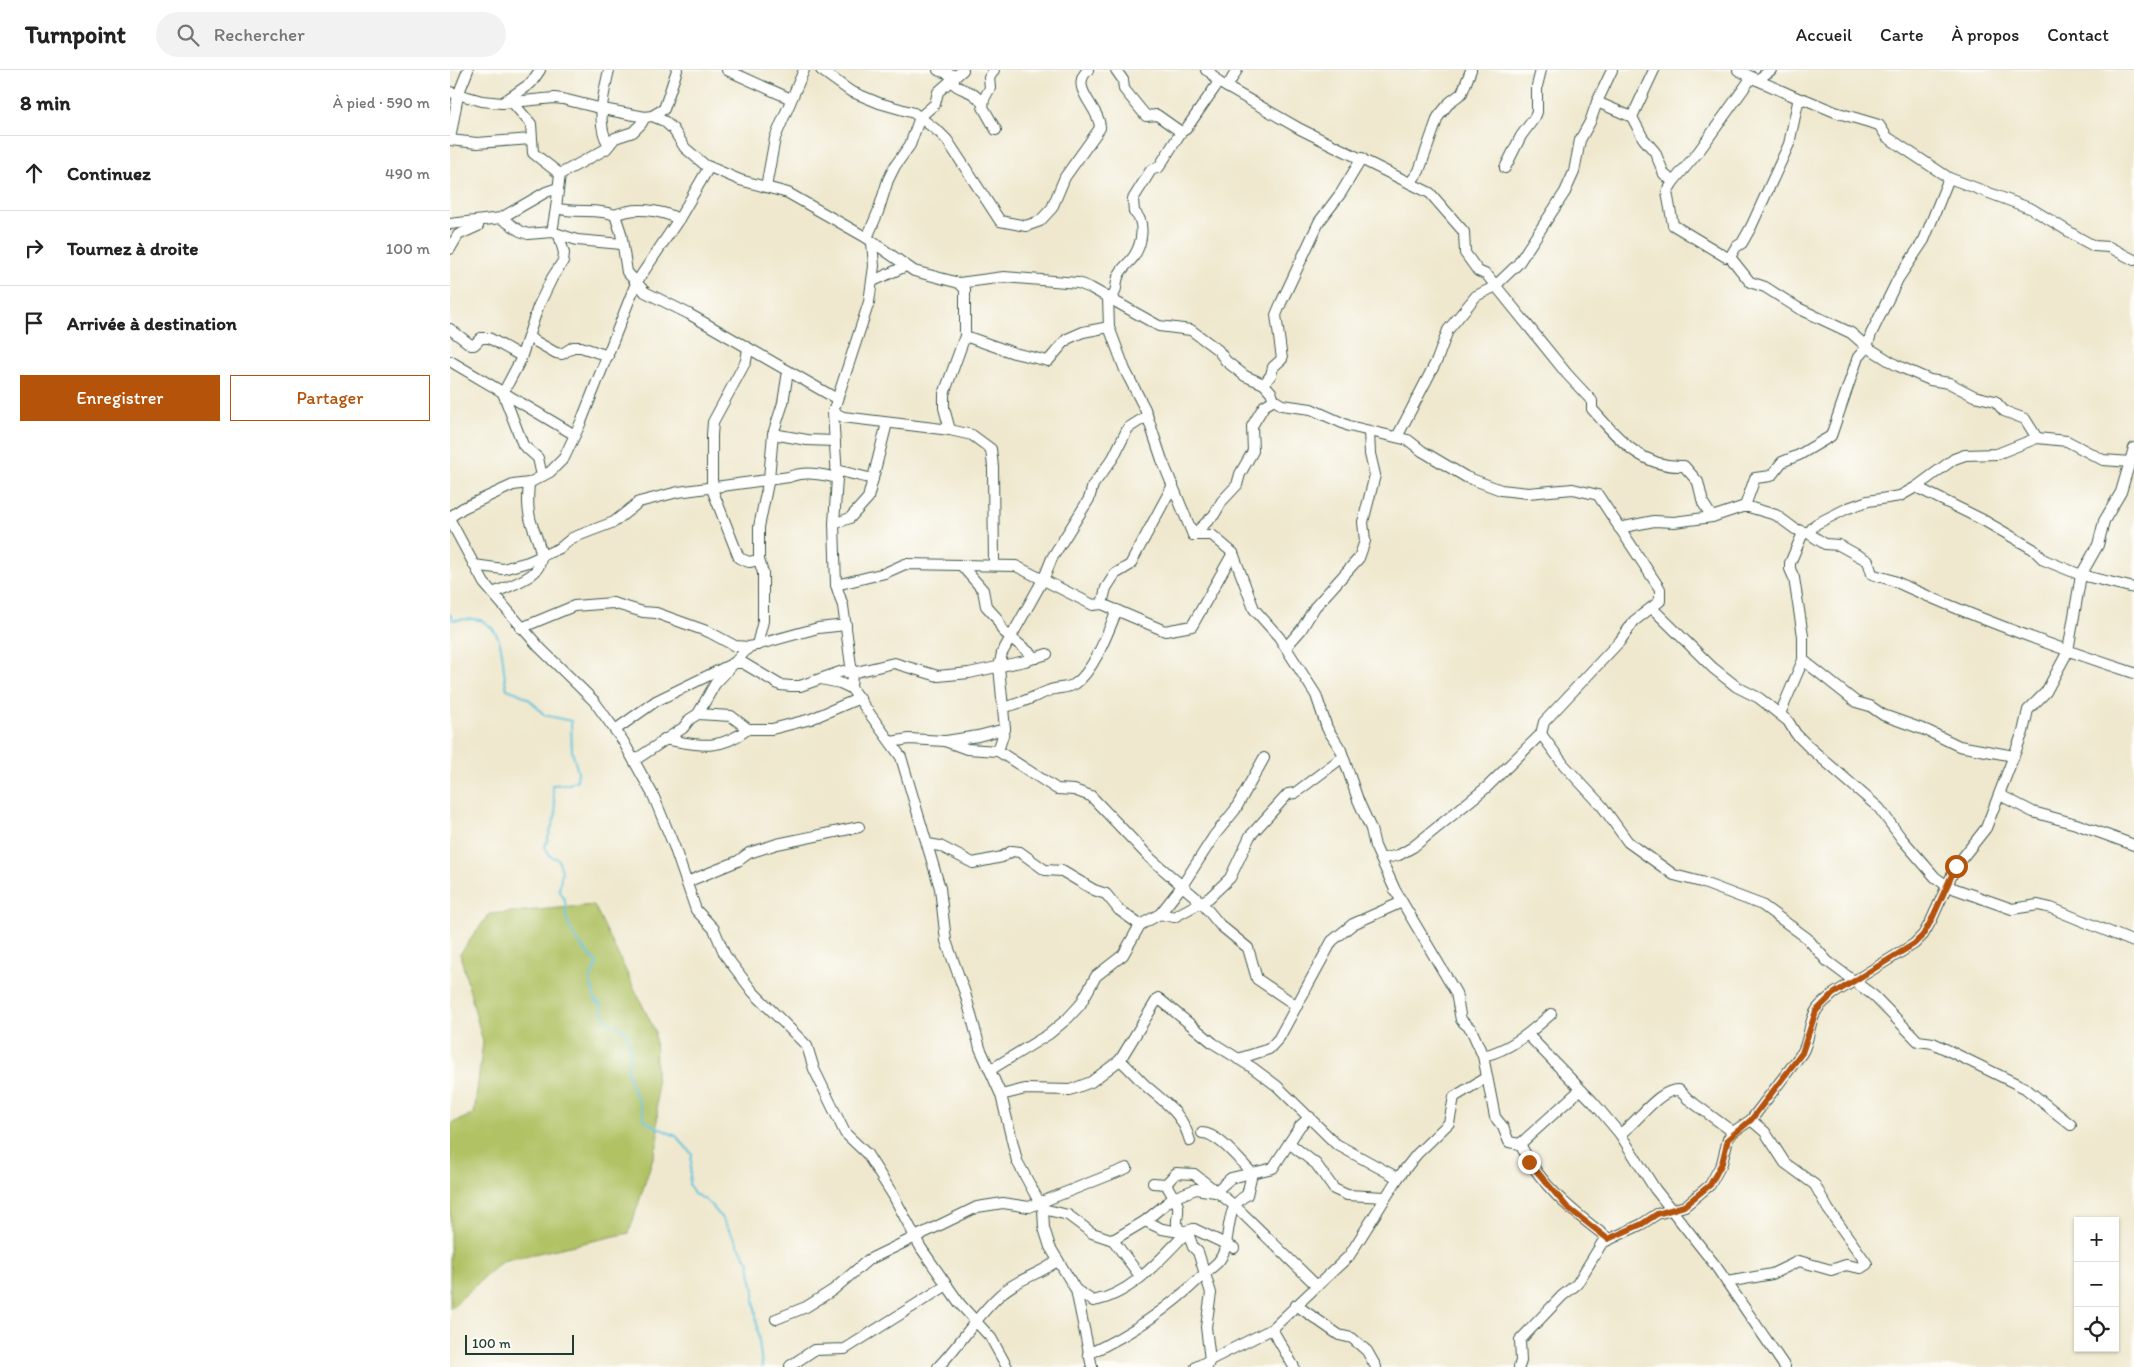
<!DOCTYPE html>
<html lang="fr">
<meta charset="utf-8">
<style>
body{margin:0;font-family:Itim,sans-serif;background:#f2f2f2;color:#222}
.controls{position:absolute;right:15px;bottom:15px;display:grid;overflow:hidden;border-radius:0px;box-shadow:0 1px 4px #0004}
.controls button{width:45px;height:45px;display:grid;place-items:center;padding:0;border:0;border-bottom:1px solid #e0e0e0;background:#fff;color:#222;font:25px sans-serif}
.scale{position:absolute;left:15px;bottom:12px;width:109px;box-sizing:border-box;padding-left:5px;border:2px solid #1f3d34;border-top:0;font-size:14px;line-height:18px;white-space:nowrap;color:#1f3d34;-webkit-text-stroke:4px #fdfcf7;paint-order:stroke}
.stop{position:absolute;width:15px;height:15px;margin:-11px;border:4px solid #b45309;border-radius:50%;background:#fff}
.stop.end{background:#b45309;border-color:#fff;box-shadow:0 1px 5px #0008}
.list{margin:0;padding:0;list-style:none}
h2{display:flex;justify-content:space-between;align-items:center;height:65px;margin:0;padding:0 20px;font-size:21px}
h2 small{font-size:16px;font-weight:400;color:#767676}
.list li{display:grid;grid-template-columns:32px 1fr auto;gap:15px;align-items:center;box-sizing:border-box;height:75px;padding:0 20px;border-top:1px solid #e0e0e0}
.list b{display:block;font-size:19px;white-space:nowrap}
.list em{font-size:16px;font-style:normal;color:#767676}
.actions{display:flex;gap:10px;padding:15px 20px}
.actions a{flex:1;padding:11px 0;border:1px solid #b45309;border-radius:0px;text-align:center;font-size:18px;color:#b45309}
.actions .main{background:#b45309;color:#fff}
.icon{flex:none;width:28px;height:28px;fill:none;stroke:currentColor;stroke-width:2;stroke-linecap:round;stroke-linejoin:round}
.map{position:relative;flex:none;width:1684px;height:1297px;overflow:hidden}
header{display:flex;align-items:center;gap:30px;box-sizing:border-box;height:70px;padding:0 25px;background:#fff;border-bottom:1px solid #e0e0e0}
header strong{font-size:24px}
nav{display:flex;gap:28px;margin-inline-start:auto;font-size:18px}
.search{width:350px;height:45px;background:#f2f2f2;display:flex;align-items:center;gap:12px;box-sizing:border-box;padding:0 18px;border-radius:28px;color:#767676;font-size:19px}
main{display:flex}
aside{flex:1;background:#fff}
.map>svg:first-child{display:block}
.green{fill:#b1c265;stroke:#68804c}
.lines{fill:none;stroke-linecap:round;stroke-linejoin:round}
.stream{stroke:#61c3df;stroke-width:2}
.minor-casing{stroke:#3e574b;stroke-width:12}
.minor{stroke:#fff;stroke-width:10}
.route{stroke:#b45309;stroke-width:6}
</style>
<header>
<strong>Turnpoint</strong>
<div class="search"><svg class="icon" aria-label="search" viewBox="0 0 24 24"><circle cx="10" cy="10" r="6"/><path d="M15 15l6 6"/></svg>Rechercher</div>
<nav><a>Accueil</a><a>Carte</a><a>À propos</a><a>Contact</a></nav>
</header>
<main>
<aside>
<h2>8 min<small>À pied · 590 m</small></h2>
<ul class="list">
<li><svg class="icon" aria-label="ahead" viewBox="0 0 24 24"><path d="M12 20V5M6 11l6-6 6 6"/></svg><div><b>Continuez</b></div><em>490 m</em></li>
<li><svg class="icon" aria-label="right" viewBox="0 0 24 24"><path d="M7 20v-9h11M14 6l5 5-5 5"/></svg><div><b>Tournez à droite</b></div><em>100 m</em></li>
<li><svg class="icon" aria-label="arrive" viewBox="0 0 24 24"><path d="M6 21V4h12l-3 4 3 4H6"/></svg><div><b>Arrivée à destination</b></div></li>
</ul>
<div class="actions"><a class="main">Enregistrer</a><a>Partager</a></div>
</aside>
<div class="map">
<svg width="1684" height="1297" viewBox="0 0 1684 1297">
<rect width="100%" height="100%" fill="#fdfcf7"/>
<filter id="ink" filterUnits="userSpaceOnUse"><feTurbulence type="fractalNoise" baseFrequency=".02" numOctaves="2"/><feDisplacementMap in="SourceGraphic" scale="10" xChannelSelector="R" yChannelSelector="G"/><feConvolveMatrix kernelMatrix="1 2 1 2 8 2 1 2 1" color-interpolation-filters="sRGB"/></filter>
<filter id="wash" filterUnits="userSpaceOnUse"><feTurbulence type="fractalNoise" baseFrequency=".0096" numOctaves="4" result="noise"/><feDisplacementMap in="SourceGraphic" scale="20" xChannelSelector="R" yChannelSelector="G"/><feGaussianBlur stdDeviation="1.12" result="paint"/><feColorMatrix in="noise" values="0 0 0 0 0 0 0 0 0 0 0 0 0 0 0 0 0 1.4 0 .05"/><feComposite in="paint" operator="in"/></filter>
<g filter="url(#wash)">
<rect width="100%" height="100%" fill="#efe8ce"/>
<polygon class="green" points="144,835 205,961 208,1072 179,1163 52,1191 0,1239 0,1054 24,1044 33,972 10,884 39,844"/>
<g class="lines">
<path class="stream" d="M0 544 3 550C11 550 23 548 30 550 59 562 50 596 57 619 75 625 82 630 94 645L121 651 122 681 128 702 127 710 119 714 102 715 106 744 95 777 100 786 108 789 112 801 109 820C120 836 113 834 117 850 122 868 134 879 147 893L140 911 146 932 151 934C154 962 170 948 178 967 184 981 174 995 179 1009 183 1024 193 1033 194 1049L200 1054 226 1066 242 1084 239 1115 244 1124C268 1131 284 1172 300 1193 298 1206 306 1215 304 1228L312 1297"/>
</g>
</g>
<g filter="url(#ink)">
<g class="lines">
<defs>
<g id="minor">
<path d="M159 0C154 22 145 55 159 75"/>
<polyline points="277,0 341,29"/>
<path d="M371 0 400 21 429 33 464 43 489 62 497 70 550 151 576 156 590 151 602 138 615 107 650 58C650 37 618 18 638 0"/>
<polyline points="488,0 506,6"/>
<polyline points="544,0 539,8 540,18 534,29 533,37 546,60"/>
<polyline points="666,0 673,10 674,19 696,46 707,45 731,62"/>
<polyline points="1162,0 1147,32 1182,47 1193,68 1205,82 1214,104 1223,112 1217,122 1223,155 1276,187 1280,187 1286,177 1292,173 1301,157 1339,74 1348,32 1354,29 1385,42 1429,55 1437,67 1499,108 1582,139 1631,169 1644,176 1659,177 1684,190"/>
<polyline points="1288,0 1307,10 1321,0"/>
<polyline points="1307,10 1350,29"/>
<path d="M501 11C511 23 521 17 533 34"/>
<path d="M768 12 850 59 980 123 1014 162 1015 183 1028 201 1037 205 1117 304 1142 331V339C1168 368 1191 398 1234 396L1248 412 1253 433 1262 447"/>
<polyline points="777,17 787,0"/>
<polyline points="0,22 32,31 52,33 104,28 113,29 153,39 195,47 202,46 214,39 227,0"/>
<polyline points="52,33 81,13 90,0"/>
<path d="M63 33 81 54 83 83 110 104 106 138C125 144 147 138 165 145L171 163 177 202 195 222 239 244 387 329"/>
<polyline points="202,46 214,51 223,59 235,78 255,95 290,110 338,123 417,168 464,201 509,213 554,207 628,213 641,218 709,256 741,260 768,280 776,291 795,306 814,314 821,322 824,330 832,335 861,339 899,356 958,370 972,381 1016,407 1051,420 1078,423 1123,419 1148,425 1210,519 1210,531 1184,551 1170,571 1094,652 1091,664 1037,717 963,777 949,785 931,789"/>
<polyline points="1182,47 1204,0"/>
<polyline points="0,69 8,25 18,0"/>
<polyline points="0,70 27,73 81,69"/>
<polyline points="1055,98 1071,66 1085,47 1087,42 1087,16 1091,0"/>
<polyline points="110,104 156,79 165,68 183,62 191,54 195,47"/>
<polyline points="1223,112 1249,81 1302,7"/>
<polyline points="960,113 969,101 988,47 1000,32 1012,23 1021,0"/>
<polyline points="316,117 325,68 354,0"/>
<path d="M165 145C185 136 210 140 229 149"/>
<polyline points="51,148 70,161 78,164 102,162 127,170 172,174"/>
<polyline points="0,154 51,148 96,122 108,118"/>
<polyline points="102,162 106,138"/>
<polyline points="417,168 428,142 438,110 445,96 460,75 470,47 485,34 488,22 513,0"/>
<polyline points="422,172 424,196 419,232 383,342 387,408 384,454 386,515 393,536 402,603 401,618 451,687 490,818 496,871 515,923 530,978 551,1025 567,1091 593,1139 594,1158 600,1177 626,1220 642,1297"/>
<polyline points="0,179 8,165 28,156"/>
<polyline points="1280,187 1300,212 1315,217 1348,238 1401,263 1417,277 1446,295 1480,310 1499,313 1524,326 1545,331 1554,341 1575,349 1587,368"/>
<polyline points="423,211 456,196"/>
<path d="M658 227 659 257 675 300 695 339 712 390 743 465H762L783 483 804 539 829 567 866 625 877 658 891 680 908 730 921 759 925 776 945 820 1006 923 1011 950 1021 959 1033 986 1045 1047 1053 1057 1059 1072 1070 1074C1091 1117 1122 1141 1159 1169"/>
<path d="M661 229C668 221 665 216 668 207 671 198 680 193 684 186 692 174 696 151 684 142L683 129 701 100 709 97 731 62 736 59 766 16 768 12 760 2 756 0"/>
<polyline points="0,259 21,275 24,275 31,268 39,268 71,286"/>
<polyline points="515,266 564,283 598,291 617,269 633,262 659,257"/>
<polyline points="78,267 106,283 112,284 123,277 131,277 158,286"/>
<polyline points="298,279 296,291 263,352 262,365 262,419 289,488 299,492 309,490"/>
<polyline points="0,291 125,365"/>
<polyline points="814,314 821,305 823,297 832,289 826,245 831,233 869,152 891,123 912,88"/>
<polyline points="383,342 393,347 500,360 522,365 541,379 543,397 544,495"/>
<polyline points="500,360 494,338 494,324 515,266 515,219 509,213"/>
<polyline points="323,364 357,370 385,371"/>
<polyline points="947,367 987,290 998,260 1026,226 1044,217 1068,194 1115,122 1124,102 1130,70 1140,52 1147,32"/>
<polyline points="386,400 423,409"/>
<polyline points="92,406 88,388 73,375 53,323 70,291 88,237 102,208 113,191 114,183 109,165"/>
<polyline points="1466,417 1533,450 1583,479 1594,490 1631,505 1684,518"/>
<polyline points="1295,436 1305,408 1321,406 1332,392 1349,385 1381,366 1408,287 1417,277 1421,264 1448,209 1474,170 1499,108"/>
<polyline points="0,447 13,438 63,415 79,413 100,402 114,388 131,352 186,213 229,149 259,97"/>
<polyline points="0,450 34,513 89,577 144,631 173,671 203,725 224,776 246,840 264,859 275,885 303,922 357,976 364,999 395,1063 417,1084 443,1125 471,1178 510,1234 541,1268 557,1297"/>
<polyline points="384,454 400,448 418,428 437,353"/>
<polyline points="1169,458 1204,451 1224,452 1262,447 1295,436 1326,445 1345,459 1358,463 1366,454 1398,438 1418,431 1450,426 1466,417 1504,389 1515,385 1547,384 1587,368 1617,371 1653,390 1681,392"/>
<path d="M1358 463 1375 474 1389 475 1418 491 1422 504C1429 507 1437 508 1444 511 1522 547 1602 576 1684 603"/>
<polyline points="743,465 764,445 772,431 787,415 790,404 803,381 802,356 814,336 824,330"/>
<path d="M24 495 53 499 78 492 110 478 122 468 164 452 189 432 228 422 339 407C354 401 371 404 387 408"/>
<polyline points="511,495 533,520 536,536 546,547 553,561 586,588"/>
<polyline points="386,515 435,503 455,494 566,496 643,535 652,534 715,561 742,556 783,483"/>
<path d="M43 523C55 518 70 513 81 505 102 490 84 466 80 448 77 436 78 425 79 413"/>
<polyline points="652,534 656,518 665,504 680,495 723,415"/>
<polyline points="1202,538 1263,598 1287,617 1309,628 1338,651 1346,664 1359,677 1429,738 1452,769 1485,807 1497,816 1562,839 1588,835 1601,838 1684,872"/>
<polyline points="71,558 124,536 163,533 193,542 206,543 259,562 285,576 299,577"/>
<polyline points="307,575 313,551 313,503 309,490 309,457 319,408 323,364 333,333 338,301"/>
<polyline points="836,577 851,560 865,537 909,488 915,471 913,452 925,405 920,384 919,361"/>
<polyline points="1353,590 1406,632 1420,636 1433,645 1478,661 1509,676 1564,686"/>
<polyline points="371,609 390,613 401,618"/>
<path d="M554 637C571 634 583 627 598 621 606 617 617 619 625 614 644 601 658 562 667 540"/>
<polyline points="248,644 281,646 298,659 322,659 361,649 410,628"/>
<polyline points="1330,644 1353,590 1353,566 1344,508 1340,499 1340,493 1353,463"/>
<polyline points="165,660 206,631 284,593 293,593 330,615 341,616 350,616 393,601 402,603 444,593 488,606 519,603 575,591 597,584"/>
<polyline points="1091,664 1114,695 1152,736 1178,772 1224,805 1251,812 1312,835 1357,868 1377,891 1424,926 1468,971 1483,973 1575,1018 1621,1055"/>
<path d="M214 669C248 675 268 682 298 659"/>
<polyline points="496,671 528,666 555,659"/>
<polyline points="441,672 459,669 495,671 517,679 548,681 607,719 624,720 641,726 701,789 751,832 770,855 798,878 807,909 847,936"/>
<polyline points="548,681 555,659 549,597 552,583 594,508 602,488 639,429 643,415 663,388 678,358 697,346"/>
<polyline points="185,690 233,658 240,649 248,644 265,614 299,577 368,558 396,555"/>
<polyline points="1550,725 1583,742 1626,754 1684,775"/>
<polyline points="478,774 490,776 523,793 552,787 562,781 570,782 595,800 612,801 644,820 656,824 669,840 690,855"/>
<polyline points="237,812 288,791 299,783 327,774 409,757"/>
<polyline points="710,844 724,847 759,828 780,808 800,766 838,724 845,723 889,690 893,689"/>
<polyline points="1078,965 1144,1033 1170,1064 1205,1119 1265,1195 1335,1297"/>
<path d="M1033 986C1060 980 1081 962 1101 944"/>
<polyline points="788,989 819,979 829,968 882,871 903,854 952,832"/>
<path d="M670 990C679 998 687 1007 695 1015 716 1034 732 1042 740 1071"/>
<polyline points="540,1000 599,964 618,948 630,935 646,906 673,885 690,855 710,844 732,816 764,766 785,740 814,688"/>
<polyline points="551,1025 575,1019 620,1020 641,1012 670,990 708,928 763,973 803,998 827,1016 886,1074 948,1108"/>
<path d="M1170 1064C1188 1052 1208 1019 1229 1020L1238 1029 1283 1062"/>
<polyline points="839,1073 866,1094 884,1119 897,1125 935,1127"/>
<polyline points="1070,1074 1130,1020"/>
<path d="M703 1113 716 1114C719 1120 726 1130 728 1136 730 1150 719 1156 739 1166L743 1177 748 1182 761 1223 756 1257 760 1290 757 1297"/>
<polyline points="716,1114 726,1103 744,1104 785,1136 867,1216 822,1259 844,1297"/>
<polyline points="593,1139 618,1145 642,1163 663,1170 695,1151 723,1128 746,1119 765,1122 781,1108 823,1098 850,1056 860,1047"/>
<polyline points="695,1151 712,1159 730,1162 744,1159 784,1178"/>
<polyline points="663,1170 690,1206"/>
<polyline points="1277,1212 1322,1204 1349,1191 1381,1200 1396,1195 1411,1198 1417,1194 1378,1139 1365,1115 1335,1093 1315,1062 1301,1050"/>
<polyline points="867,1216 899,1186 948,1108 967,1084 999,1053 1004,1027 1037,1007"/>
<path d="M626 1220 643 1231C680 1225 710 1190 735 1164L744 1159"/>
<polyline points="846,1235 889,1265 902,1268 917,1281 926,1297"/>
<polyline points="326,1249 356,1237 383,1220 418,1190 527,1137 553,1133 579,1137 677,1098"/>
<path d="M638 1284C681 1264 717 1240 751 1207 756 1202 763 1197 768 1192 784 1173 771 1138 797 1125L802 1103C790 1091 768 1063 752 1063"/>
<polyline points="340,1296 364,1280 395,1279 497,1215"/>
<path d="M488 1297C511 1274 527 1245 551 1224 568 1208 590 1205 608 1190"/>
<polyline points="746,1297 822,1259"/>
<path d="M1069 1297 1071 1291 1070 1270 1112 1226 1127 1214 1152 1173 1192 1154 1207 1144 1235 1136 1260 1115 1272 1093 1278 1069 1283 1062 1301 1050 1352 983C1360 970 1358 954 1366 941 1370 934 1378 929 1383 924L1464 874 1473 865 1481 851 1506 796 1536 758 1573 662 1578 640 1596 622 1618 581 1631 505 1648 475 1654 451 1671 422 1684 378"/>
</g>
</defs>
<use href="#minor" class="minor-casing"/>
<use href="#minor" class="minor"/>
</g>
</g>
<g class="lines" filter="url(#ink)">
<polyline class="route" points="1079,1092 1117,1137 1158,1169 1192,1154 1207,1144 1234,1136 1260,1115 1272,1093 1278,1069 1301,1050 1352,983 1366,941 1383,924 1464,874 1473,865 1481,851 1506,796"/>
</g>
</svg>
<div class="controls">
<button>+</button>
<button>−</button>
<button><svg class="icon" aria-label="locate" viewBox="0 0 24 24"><circle cx="12" cy="12" r="6"/><path d="M12 2v4M12 18v4M2 12h4M18 12h4"/></svg></button>
</div>
<div class="scale">100 m</div>
<div class="stop" style="left:1506px;top:796px"></div>
<div class="stop end" style="left:1079px;top:1092px"></div>
</div>
</main>
